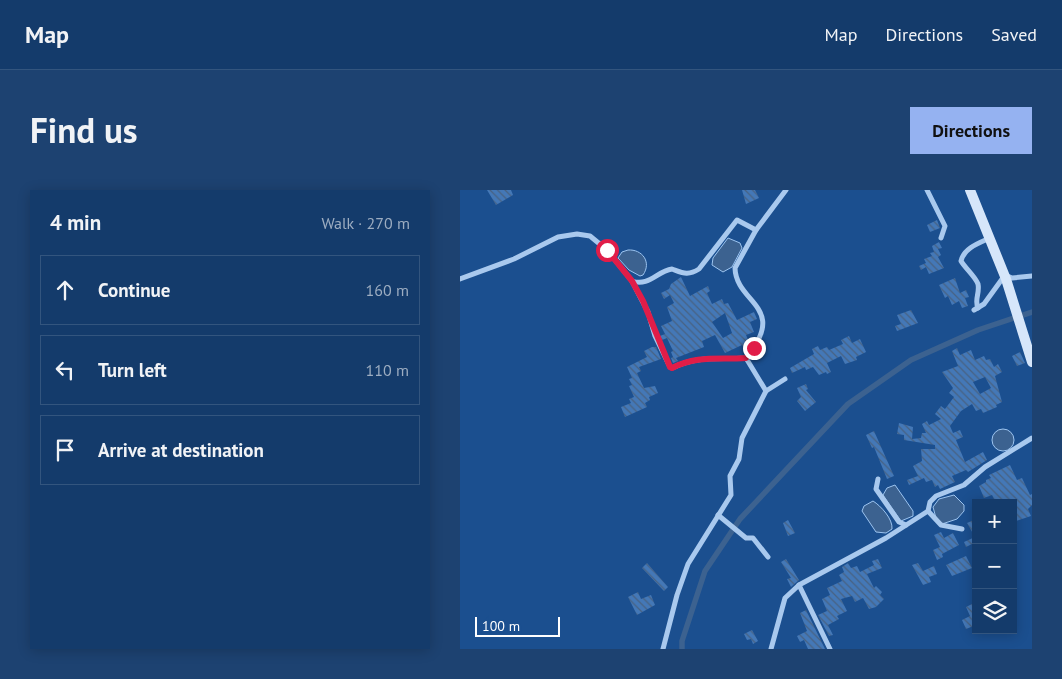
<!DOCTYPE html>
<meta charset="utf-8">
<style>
body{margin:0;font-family:"PT Sans",sans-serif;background:#1d4271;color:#f1f3f6}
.controls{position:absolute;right:15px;bottom:15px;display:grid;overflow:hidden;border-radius:0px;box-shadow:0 2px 12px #0003}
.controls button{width:45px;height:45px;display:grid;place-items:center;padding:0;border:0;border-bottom:1px solid #33557e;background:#143b6b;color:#f1f3f6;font:25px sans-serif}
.scale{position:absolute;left:15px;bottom:12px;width:85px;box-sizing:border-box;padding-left:5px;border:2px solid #fff;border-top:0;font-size:14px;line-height:18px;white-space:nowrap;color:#fff;-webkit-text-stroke:4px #1b4f8f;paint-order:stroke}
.stop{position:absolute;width:15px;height:15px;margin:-11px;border:4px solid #e11d48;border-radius:50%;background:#fff}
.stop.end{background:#e11d48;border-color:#fff;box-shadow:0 1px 5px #0008}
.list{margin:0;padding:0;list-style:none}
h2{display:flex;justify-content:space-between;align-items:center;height:65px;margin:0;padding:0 20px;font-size:21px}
h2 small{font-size:16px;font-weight:400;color:#9dadc1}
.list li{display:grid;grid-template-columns:32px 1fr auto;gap:15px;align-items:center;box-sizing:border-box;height:70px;margin:0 10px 10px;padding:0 10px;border:1px solid #33557e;border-radius:0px}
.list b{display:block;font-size:19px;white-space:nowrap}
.list em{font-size:16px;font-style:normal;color:#9dadc1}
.icon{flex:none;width:28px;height:28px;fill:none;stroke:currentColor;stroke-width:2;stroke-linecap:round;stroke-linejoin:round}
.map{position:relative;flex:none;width:572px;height:459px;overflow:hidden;border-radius:0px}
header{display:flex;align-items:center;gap:30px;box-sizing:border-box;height:70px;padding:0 25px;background:#143b6b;border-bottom:1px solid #33557e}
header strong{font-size:24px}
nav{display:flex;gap:28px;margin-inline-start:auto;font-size:18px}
.intro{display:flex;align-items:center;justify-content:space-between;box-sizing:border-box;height:120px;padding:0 30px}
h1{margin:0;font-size:35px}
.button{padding:12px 22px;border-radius:0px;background:#95b2f1;color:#111;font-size:18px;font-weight:700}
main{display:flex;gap:30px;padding:0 30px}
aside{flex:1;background:#143b6b;border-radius:0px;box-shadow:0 2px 12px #0003}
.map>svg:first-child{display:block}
.water{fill:#3c6290;stroke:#9cc4f0}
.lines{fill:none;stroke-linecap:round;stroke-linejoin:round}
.canal{stroke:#3c6290;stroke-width:5.5}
.building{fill:url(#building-back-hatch);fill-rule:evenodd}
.street{stroke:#a9c9ee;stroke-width:5}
.secondary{stroke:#d6e6fa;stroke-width:10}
.route{stroke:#e11d48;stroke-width:6}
</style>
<header>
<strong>Map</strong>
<nav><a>Map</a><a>Directions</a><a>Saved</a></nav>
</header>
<div class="intro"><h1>Find us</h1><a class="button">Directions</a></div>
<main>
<aside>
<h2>4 min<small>Walk · 270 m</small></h2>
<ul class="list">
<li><svg class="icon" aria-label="ahead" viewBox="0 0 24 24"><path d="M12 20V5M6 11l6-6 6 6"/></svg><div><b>Continue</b></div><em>160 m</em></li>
<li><svg class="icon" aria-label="left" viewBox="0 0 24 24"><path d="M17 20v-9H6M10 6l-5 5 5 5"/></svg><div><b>Turn left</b></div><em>110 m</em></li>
<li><svg class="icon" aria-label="arrive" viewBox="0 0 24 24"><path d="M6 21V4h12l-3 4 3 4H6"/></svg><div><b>Arrive at destination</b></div></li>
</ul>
</aside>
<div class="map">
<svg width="572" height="459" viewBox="0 0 572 459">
<defs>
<pattern id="building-back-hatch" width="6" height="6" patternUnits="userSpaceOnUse" patternTransform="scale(1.25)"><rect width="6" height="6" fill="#4478b7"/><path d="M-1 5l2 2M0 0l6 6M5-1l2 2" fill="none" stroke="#486282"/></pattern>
</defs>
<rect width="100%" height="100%" fill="#1b4f8f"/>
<g class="water">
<polygon points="268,48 280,53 282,58 272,77 263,82 252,75 253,68"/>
<path d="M168 60C182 59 192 72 183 85L180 86 169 80 158 68 162 62Z"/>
<circle cx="543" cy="250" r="11"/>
<polygon points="435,295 453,321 453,326 441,331 423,305 427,298"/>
<polygon points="494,305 504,315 504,321 497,329 482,334 476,328 473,317 479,309"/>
<path d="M413 311C421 316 433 329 432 339L426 343 416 342 402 321 404 316Z"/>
</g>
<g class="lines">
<polyline class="canal" points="222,459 222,451 245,381 280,329 388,214 451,170 518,140 572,122"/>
</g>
<g class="building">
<polygon points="27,0 51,0 53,5 36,15"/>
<polygon points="282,0 295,0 299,8 286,14"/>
<polygon points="477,30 480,38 470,42 467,35"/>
<polygon points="479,52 482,58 478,59 481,65 478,67 484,78 469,84 466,77 461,80 459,76 466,73 464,69 472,66 470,63 474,62 472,56"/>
<path d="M221 87 230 106 248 96 250 101 247 103 252 114 262 109 264 114 268 113 277 130 294 122 297 129 290 132 294 142 286 145 290 154 286 160 282 155 265 163 255 145 242 151 244 157 216 168 218 171 213 173 211 168 213 167 211 162 213 161 207 148 202 150 200 146 205 144 201 136 212 131 207 117 214 113 210 105 204 109 201 103 209 99 211 94ZM265 123 272 143 263 148 252 132Z"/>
<polygon points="495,88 500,103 506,100 509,107 505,108 508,116 502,118 499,111 492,115 488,106 485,108 479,95"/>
<polygon points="451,120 458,133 437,141 435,136 441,134 437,125"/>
<polygon points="389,146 392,153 400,149 406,162 396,167 397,170 385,174 381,166 367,173 371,182 367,184 366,182 359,185 353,177 346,180 345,177 332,183 330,178 354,164 352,159 358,156 360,160 367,157 369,160 383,154 381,150"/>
<polygon points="192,157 196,157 201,169 179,177 181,181 177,183 184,198 195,196 198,203 189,207 190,210 185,213 187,217 165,227 161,217 171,213 169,209 174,207 169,196 172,195 169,189 172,188 167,177 187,167 184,161"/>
<path d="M497 158 500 165 511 160 515 170 524 166 526 170 530 169 534 177 538 174 542 182 535 186 542 212 536 215 537 217 523 223 521 219 516 221 512 214 501 221 490 236 493 243 500 240 503 247 496 250 505 272 523 262 527 270 508 282 506 280 492 286 495 292 480 299 478 295 475 297 472 290 466 292 464 288 449 295 447 290 458 286 453 276 462 271 461 259H475V255L444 250V245L437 244 439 233 453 237 452 249 461 248 462 243H466L462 234 467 231 469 235 481 229 475 224 481 216 485 219 494 207 489 203 493 198 482 182 498 176 492 161ZM525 187 531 198 520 204 513 192Z"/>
<polygon points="560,162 565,173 557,176 552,166"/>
<polygon points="346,194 348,199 346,200 356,212 345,221 337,211 341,207 337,198"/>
<polygon points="414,241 434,286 427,289 414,257 412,258 406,245"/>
<polygon points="550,275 557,290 562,288 570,305 572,304 572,315 568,319 571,326 553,332 553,313 536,313 532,305 524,308 519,296 526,292 526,290 531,288 529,285"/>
<polygon points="516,329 516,352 506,357 504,352 515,347 507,333"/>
<polygon points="328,330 335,343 328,346 323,333"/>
<polygon points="481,342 484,348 493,343 499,355 482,364 483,367 477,370 473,360 480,357 474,345"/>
<polygon points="506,366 512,378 492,386 486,375"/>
<polygon points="326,369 339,390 331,397 327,389 331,388 321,372"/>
<polygon points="418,369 422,378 407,384 414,398 416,396 422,402 420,405 424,409 416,417 409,419 403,408 395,412 392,406 381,409 387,421 377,426 379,429 368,435 373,445 369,446 358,425 367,421 362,409 370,405 367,398 382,391 379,385 384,382 382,377 388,373 391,378 397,376 400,382 414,375 412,371"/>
<polygon points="187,373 208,397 204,401 182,378"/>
<polygon points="458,373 463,381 474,376 477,384 469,387 471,392 463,395 452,375"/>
<polygon points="178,402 181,409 191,405 195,415 177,425 168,407"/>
<polygon points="516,412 516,435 506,439 502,430 510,426 506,417"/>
<polygon points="346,420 365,459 348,459 344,450 340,452 337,446 347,441 340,423"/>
<polygon points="292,440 298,451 293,454 291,449 287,450 284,444"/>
</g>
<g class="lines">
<g class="street">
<polyline points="467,0 485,36 481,48"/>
<path d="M0 89 54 69 98 47 117 44 130 46 147 60 172 91 188 122 195 146 210 177 212 178C239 165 258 170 286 168"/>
<path d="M172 91C189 97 197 81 212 79 223 83 228 86 239 79L277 30 296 40"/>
<path d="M518 118C514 109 520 104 518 94 515 86 505 78 501 71 504 58 519 53 530 48"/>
<polyline points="514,120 524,114 545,85 552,88 572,86"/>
<polyline points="306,201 325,189"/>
<polyline points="418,289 416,299 439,332 446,335"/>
<polyline points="468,321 481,335 502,339"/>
<polyline points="258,325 286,348 293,348 308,367"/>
<polyline points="339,395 370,459"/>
<path d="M203 459 217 405 228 374 271 305 270 286 279 269 282 248 306 201 286 168C329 116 276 114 275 78L296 40 326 0"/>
<polyline points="311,459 325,408 339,395 426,348 468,321 470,312 476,306 504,295 525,277 572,248"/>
</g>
<polyline class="secondary" points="510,0 546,89 572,172"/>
</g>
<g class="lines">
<path class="route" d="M147 60 172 91 183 111 210 177 212 178C237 165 259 170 286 168L294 158"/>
</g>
</svg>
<div class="controls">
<button>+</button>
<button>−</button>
<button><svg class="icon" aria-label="layers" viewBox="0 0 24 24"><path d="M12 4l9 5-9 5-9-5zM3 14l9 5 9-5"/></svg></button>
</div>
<div class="scale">100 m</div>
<div class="stop" style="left:147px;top:60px"></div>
<div class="stop end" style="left:294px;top:158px"></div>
</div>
</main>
